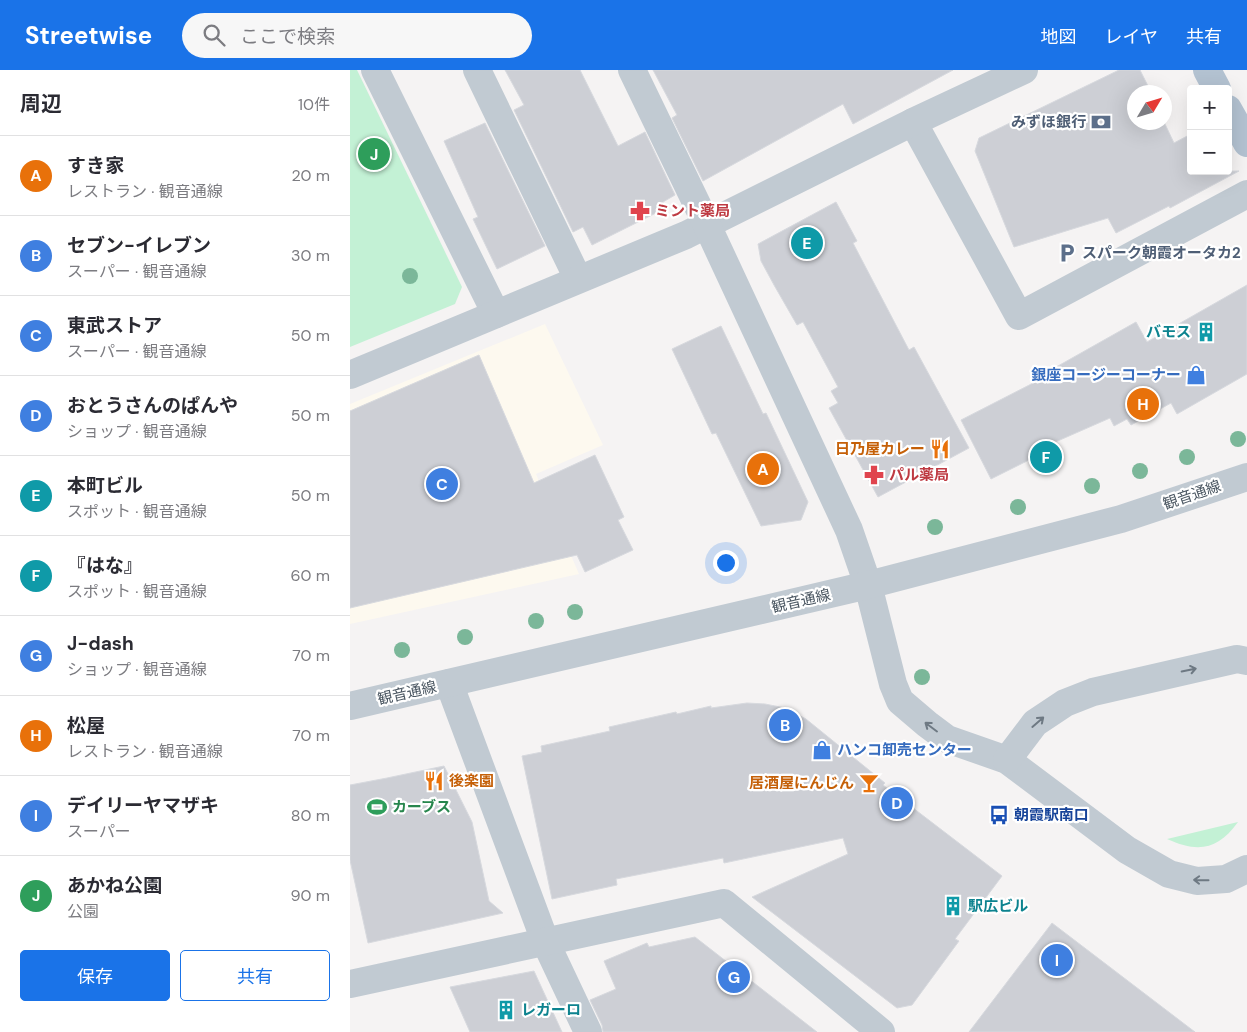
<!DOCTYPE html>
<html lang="ja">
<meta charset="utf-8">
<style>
body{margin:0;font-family:"DM Sans","Noto Sans JP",sans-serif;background:#f7f7f7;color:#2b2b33}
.controls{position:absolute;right:15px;top:15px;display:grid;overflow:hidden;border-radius:5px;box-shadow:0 5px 20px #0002}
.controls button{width:45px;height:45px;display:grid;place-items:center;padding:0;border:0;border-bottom:1px solid #e1e1e2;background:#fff;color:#2b2b33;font:25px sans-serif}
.compass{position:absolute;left:777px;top:15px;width:45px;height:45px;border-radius:50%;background:#fff;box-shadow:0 5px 20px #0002;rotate:52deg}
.you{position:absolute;left:375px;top:492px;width:18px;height:18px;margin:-12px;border:4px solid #fff;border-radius:50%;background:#1a73e8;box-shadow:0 0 0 8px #1a73e833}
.badge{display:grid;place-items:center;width:32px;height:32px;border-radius:50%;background:#1a73e8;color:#fff;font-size:16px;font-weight:700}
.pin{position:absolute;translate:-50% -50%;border:2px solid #fff;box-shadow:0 1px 5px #0006}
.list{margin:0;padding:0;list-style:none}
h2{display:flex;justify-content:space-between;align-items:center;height:65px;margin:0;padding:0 20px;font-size:21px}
h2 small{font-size:16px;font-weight:400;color:#7c7c81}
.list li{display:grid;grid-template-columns:32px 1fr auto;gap:15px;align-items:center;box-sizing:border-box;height:80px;padding:0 20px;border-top:1px solid #e1e1e2}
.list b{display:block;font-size:19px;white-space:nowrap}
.list p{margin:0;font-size:16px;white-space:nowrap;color:#7c7c81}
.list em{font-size:16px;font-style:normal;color:#7c7c81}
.actions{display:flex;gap:10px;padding:15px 20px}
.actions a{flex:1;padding:11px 0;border:1px solid #1a73e8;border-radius:5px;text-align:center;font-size:18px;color:#1a73e8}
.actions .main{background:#1a73e8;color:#fff}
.icon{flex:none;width:28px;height:28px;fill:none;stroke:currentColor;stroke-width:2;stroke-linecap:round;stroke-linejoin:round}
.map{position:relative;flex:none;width:897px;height:962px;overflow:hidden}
header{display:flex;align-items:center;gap:30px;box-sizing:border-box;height:70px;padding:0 25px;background:#1a73e8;color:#fff}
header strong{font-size:24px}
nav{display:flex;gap:28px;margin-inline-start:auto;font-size:18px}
.search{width:350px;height:45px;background:#f7f7f7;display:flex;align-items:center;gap:12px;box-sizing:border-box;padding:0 18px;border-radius:28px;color:#7c7c81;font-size:19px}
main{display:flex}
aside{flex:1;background:#fff}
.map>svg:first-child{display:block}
.commercial{fill:#fdf9ef}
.green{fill:#c3f1d5}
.building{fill:#cdcfd5;stroke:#d7d9de}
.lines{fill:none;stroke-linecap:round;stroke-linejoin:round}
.minor{stroke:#c1cad2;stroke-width:28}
.tertiary{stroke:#c1cad2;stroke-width:28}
.primary{stroke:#b3c2d1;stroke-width:28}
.tree{fill:#7bb799}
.oneway{stroke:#6e7983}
.labels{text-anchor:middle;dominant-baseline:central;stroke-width:4.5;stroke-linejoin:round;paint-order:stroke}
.service-label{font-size:15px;font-weight:bold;fill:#4e5e75;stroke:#fff;text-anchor:end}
.health-label{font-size:15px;font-weight:bold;fill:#be3a42;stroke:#fff;text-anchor:start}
.culture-label{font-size:15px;font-weight:bold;fill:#0d838f;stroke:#fff;text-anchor:start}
.shop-label{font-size:15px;font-weight:bold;fill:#366cbe;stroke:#fff;text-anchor:end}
.food-label{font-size:15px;font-weight:bold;fill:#c56008;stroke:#fff;text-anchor:end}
.street-label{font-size:15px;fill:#4a5661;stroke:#fff}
.leisure-label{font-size:15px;font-weight:bold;fill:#27864d;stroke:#fff;text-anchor:start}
.transit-label{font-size:15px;font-weight:bold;fill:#164399;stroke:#fff;text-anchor:start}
</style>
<header>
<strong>Streetwise</strong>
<div class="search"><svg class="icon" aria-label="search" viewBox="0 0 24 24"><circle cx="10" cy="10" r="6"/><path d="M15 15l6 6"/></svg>ここで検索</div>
<nav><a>地図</a><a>レイヤ</a><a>共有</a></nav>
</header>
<main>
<aside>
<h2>周辺<small>10件</small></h2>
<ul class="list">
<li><span class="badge" style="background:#e8710a">A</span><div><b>すき家</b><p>レストラン · 観音通線</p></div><em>20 m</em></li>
<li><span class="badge" style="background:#3f7fe0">B</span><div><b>セブン-イレブン</b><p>スーパー · 観音通線</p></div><em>30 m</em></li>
<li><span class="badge" style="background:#3f7fe0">C</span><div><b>東武ストア</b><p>スーパー · 観音通線</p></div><em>50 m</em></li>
<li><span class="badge" style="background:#3f7fe0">D</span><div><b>おとうさんのぱんや</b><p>ショップ · 観音通線</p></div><em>50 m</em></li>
<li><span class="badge" style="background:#0f9aa8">E</span><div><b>本町ビル</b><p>スポット · 観音通線</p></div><em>50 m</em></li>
<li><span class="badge" style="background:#0f9aa8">F</span><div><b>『はな』</b><p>スポット · 観音通線</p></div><em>60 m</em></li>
<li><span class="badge" style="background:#3f7fe0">G</span><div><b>J-dash</b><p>ショップ · 観音通線</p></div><em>70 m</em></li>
<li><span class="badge" style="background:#e8710a">H</span><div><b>松屋</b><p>レストラン · 観音通線</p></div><em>70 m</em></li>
<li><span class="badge" style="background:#3f7fe0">I</span><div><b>デイリーヤマザキ</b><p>スーパー</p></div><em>80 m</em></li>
<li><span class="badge" style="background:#2e9e5b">J</span><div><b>あかね公園</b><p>公園</p></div><em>90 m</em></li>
</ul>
<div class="actions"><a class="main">保存</a><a>共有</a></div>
</aside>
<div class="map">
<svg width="897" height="962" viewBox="0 0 897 962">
<rect width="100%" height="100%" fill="#f5f3f3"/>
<polygon class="commercial" points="195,254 253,375 186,404 229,504 0,554 0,334"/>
<g class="green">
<polygon points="0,0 7,0 112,217 105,234 0,277"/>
<path d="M888 752C868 780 848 783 817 769Z"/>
</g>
<g class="building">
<polygon points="155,0 230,0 268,76 295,62 325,125 313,132 316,138 242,175 233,157 223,162 164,40 174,35"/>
<polygon points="303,0 603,0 503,54 493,34 353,111 322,48 327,45"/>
<polygon points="769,0 790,0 801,22 784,22 784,52 814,52 824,73 841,64 841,101 889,101 820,138 819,136 766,163 758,148 664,177 625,81 629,68"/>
<polygon points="135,53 195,176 147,199 123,149 128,147 94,71"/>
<polygon points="486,132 507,171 503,173 559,280 564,277 619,378 528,427 479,338 488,333 481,321 488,317 453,252 447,255 424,215 411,191 408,174"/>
<polygon points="897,215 897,304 827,344 821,333 781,355 777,349 764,356 760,348 703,373 705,377 641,409 611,350 693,308 692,305 786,252 797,272"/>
<polygon points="371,256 413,344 416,343 458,432 451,450 411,456 366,363 362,364 322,279"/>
<polygon points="129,285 184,413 245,385 274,447 268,450 283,480 235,502 227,485 0,538 0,341"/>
<polygon points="397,633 415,634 435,638 456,649 535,713 533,715 652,806 605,869 609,871 562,935 547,938 402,827 498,784 493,768 374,793 373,788 266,809 267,815 202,829 172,686 192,682 191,676 260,661 259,657 326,642 327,644 361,636 361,638"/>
<polygon points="94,696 122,752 139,831 153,843 18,873 0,790 0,715 37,708"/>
<polygon points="702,853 845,962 619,962"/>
<polygon points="345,867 467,962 253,962 252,955 240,930 266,919 254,891 297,873 299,877"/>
<polygon points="184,901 212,962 120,962 100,917"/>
</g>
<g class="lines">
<g class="minor">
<polyline points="25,0 146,244"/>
<polyline points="127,0 228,209"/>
<polyline points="563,52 669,246 897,124"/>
<polyline points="0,305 336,165 563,52 674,0"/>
<polyline points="518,515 543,614 550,631 577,654 597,669 657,690 777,780 819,804 847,811 876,809 897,799"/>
<polyline points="99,613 195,871 238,962"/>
<polyline points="657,690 685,653 715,633 743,622 887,589 897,591"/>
<polyline points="0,914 374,833 531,962"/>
</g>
<g class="tertiary">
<polyline points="282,0 357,155 499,460 518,515"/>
<polyline points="0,636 518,515 771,449 897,407"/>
</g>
<g class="primary">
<polyline points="857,0 867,19"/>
<polyline points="878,39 897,73"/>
</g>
</g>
<g class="tree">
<circle cx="60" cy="206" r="8"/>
<circle cx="888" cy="369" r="8"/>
<circle cx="837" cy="387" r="8"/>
<circle cx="790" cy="401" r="8"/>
<circle cx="742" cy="416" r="8"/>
<circle cx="668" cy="437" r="8"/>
<circle cx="585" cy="457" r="8"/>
<circle cx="225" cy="542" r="8"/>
<circle cx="186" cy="551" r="8"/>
<circle cx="115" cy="567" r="8"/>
<circle cx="52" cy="580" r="8"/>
<circle cx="572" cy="607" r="8"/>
</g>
<defs><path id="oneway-shaft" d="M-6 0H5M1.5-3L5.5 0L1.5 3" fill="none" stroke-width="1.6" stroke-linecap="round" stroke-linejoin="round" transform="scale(1.25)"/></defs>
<g class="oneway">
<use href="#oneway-shaft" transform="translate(839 600) rotate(-12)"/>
<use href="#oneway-shaft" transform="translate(688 652) rotate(-41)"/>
<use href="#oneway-shaft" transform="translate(581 657) rotate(-143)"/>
<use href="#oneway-shaft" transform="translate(851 810) rotate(-179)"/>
</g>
<defs>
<symbol id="bank-bare" viewBox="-9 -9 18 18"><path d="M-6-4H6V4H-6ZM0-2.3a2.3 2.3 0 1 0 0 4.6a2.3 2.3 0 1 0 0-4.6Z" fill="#5c6f8a" stroke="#fff" stroke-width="2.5" paint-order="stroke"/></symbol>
<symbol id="pharmacy-bare" viewBox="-9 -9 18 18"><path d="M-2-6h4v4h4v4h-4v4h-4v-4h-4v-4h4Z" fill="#e0444e" stroke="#fff" stroke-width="2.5" paint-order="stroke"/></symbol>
<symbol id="parking-bare" viewBox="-9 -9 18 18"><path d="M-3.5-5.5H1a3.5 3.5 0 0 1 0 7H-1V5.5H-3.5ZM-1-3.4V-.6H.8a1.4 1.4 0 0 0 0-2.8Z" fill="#5c6f8a" stroke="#fff" stroke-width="2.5" paint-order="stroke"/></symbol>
<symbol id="building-bare" viewBox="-9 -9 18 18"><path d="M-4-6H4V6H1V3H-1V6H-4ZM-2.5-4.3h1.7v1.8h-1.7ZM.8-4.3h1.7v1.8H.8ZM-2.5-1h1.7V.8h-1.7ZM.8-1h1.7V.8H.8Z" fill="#0f9aa8" stroke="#fff" stroke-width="2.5" paint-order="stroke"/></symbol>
<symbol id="shop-bare" viewBox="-9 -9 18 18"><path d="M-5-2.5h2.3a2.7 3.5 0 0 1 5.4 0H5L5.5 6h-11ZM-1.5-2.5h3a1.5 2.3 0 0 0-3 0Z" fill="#3f7fe0" stroke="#fff" stroke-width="2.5" paint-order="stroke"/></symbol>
<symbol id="restaurant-bare" viewBox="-9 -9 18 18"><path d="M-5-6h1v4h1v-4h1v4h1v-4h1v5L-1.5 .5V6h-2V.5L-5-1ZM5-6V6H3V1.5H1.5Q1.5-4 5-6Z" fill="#e8710a" stroke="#fff" stroke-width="2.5" paint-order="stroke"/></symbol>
<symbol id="bar-bare" viewBox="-9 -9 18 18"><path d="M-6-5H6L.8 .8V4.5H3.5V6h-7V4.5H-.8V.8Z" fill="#e8710a" stroke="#fff" stroke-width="2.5" paint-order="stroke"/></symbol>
<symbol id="stadium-bare" viewBox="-9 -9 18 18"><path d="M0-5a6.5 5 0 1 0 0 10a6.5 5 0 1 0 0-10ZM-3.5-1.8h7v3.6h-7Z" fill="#2e9e5b" stroke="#fff" stroke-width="2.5" paint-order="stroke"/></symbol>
<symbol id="bus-bare" viewBox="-9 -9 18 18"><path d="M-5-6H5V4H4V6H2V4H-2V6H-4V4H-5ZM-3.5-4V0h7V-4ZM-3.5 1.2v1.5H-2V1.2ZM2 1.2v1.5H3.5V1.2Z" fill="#1a4fb4" stroke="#fff" stroke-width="2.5" paint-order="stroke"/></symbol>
</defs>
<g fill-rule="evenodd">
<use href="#bank-bare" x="737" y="38" width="28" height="28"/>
<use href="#pharmacy-bare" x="276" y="127" width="28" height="28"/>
<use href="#parking-bare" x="703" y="169" width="28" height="28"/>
<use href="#building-bare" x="842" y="248" width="28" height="28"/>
<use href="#shop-bare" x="832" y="291" width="28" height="28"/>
<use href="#restaurant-bare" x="576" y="365" width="28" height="28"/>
<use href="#pharmacy-bare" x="510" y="391" width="28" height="28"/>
<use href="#shop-bare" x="458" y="666" width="28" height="28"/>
<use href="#restaurant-bare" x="70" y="697" width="28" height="28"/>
<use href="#bar-bare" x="505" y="699" width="28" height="28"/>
<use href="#stadium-bare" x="13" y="723" width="28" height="28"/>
<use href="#bus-bare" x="635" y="731" width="28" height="28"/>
<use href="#building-bare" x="589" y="822" width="28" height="28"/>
<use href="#building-bare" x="142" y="926" width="28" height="28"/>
</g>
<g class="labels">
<g class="service-label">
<text x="736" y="52">みずほ銀行</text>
<text x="732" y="183" text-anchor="start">スパーク朝霞オータカ2</text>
</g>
<g class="health-label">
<text x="305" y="141">ミント薬局</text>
<text x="539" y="405">パル薬局</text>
</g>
<g class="culture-label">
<text x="841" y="262" text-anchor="end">バモス</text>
<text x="618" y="836">駅広ビル</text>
<text x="171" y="940">レガーロ</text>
</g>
<g class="shop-label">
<text x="831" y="305">銀座コージーコーナー</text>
<text x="487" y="680" text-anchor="start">ハンコ卸売センター</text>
</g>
<g class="food-label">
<text x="575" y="379">日乃屋カレー</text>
<text x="99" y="711" text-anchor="start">後楽園</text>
<text x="504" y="713">居酒屋にんじん</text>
</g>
<g class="street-label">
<text transform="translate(842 425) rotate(-19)">観音通線</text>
<text transform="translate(451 531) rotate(-13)">観音通線</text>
<text transform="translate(57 623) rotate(-13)">観音通線</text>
</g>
<g class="leisure-label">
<text x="42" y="737">カーブス</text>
</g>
<g class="transit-label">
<text x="664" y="745">朝霞駅南口</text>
</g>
</g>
</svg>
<div class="controls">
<button>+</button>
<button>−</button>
</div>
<svg class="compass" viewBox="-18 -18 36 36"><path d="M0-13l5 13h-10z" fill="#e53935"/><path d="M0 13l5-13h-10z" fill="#7c7c81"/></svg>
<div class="you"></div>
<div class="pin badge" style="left:413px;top:399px;background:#e8710a">A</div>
<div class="pin badge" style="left:435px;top:655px;background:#3f7fe0">B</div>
<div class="pin badge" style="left:92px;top:414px;background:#3f7fe0">C</div>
<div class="pin badge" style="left:547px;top:733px;background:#3f7fe0">D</div>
<div class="pin badge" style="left:457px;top:173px;background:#0f9aa8">E</div>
<div class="pin badge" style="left:696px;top:387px;background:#0f9aa8">F</div>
<div class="pin badge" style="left:384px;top:907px;background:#3f7fe0">G</div>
<div class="pin badge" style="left:793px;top:334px;background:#e8710a">H</div>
<div class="pin badge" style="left:707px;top:890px;background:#3f7fe0">I</div>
<div class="pin badge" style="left:24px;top:84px;background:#2e9e5b">J</div>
</div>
</main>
